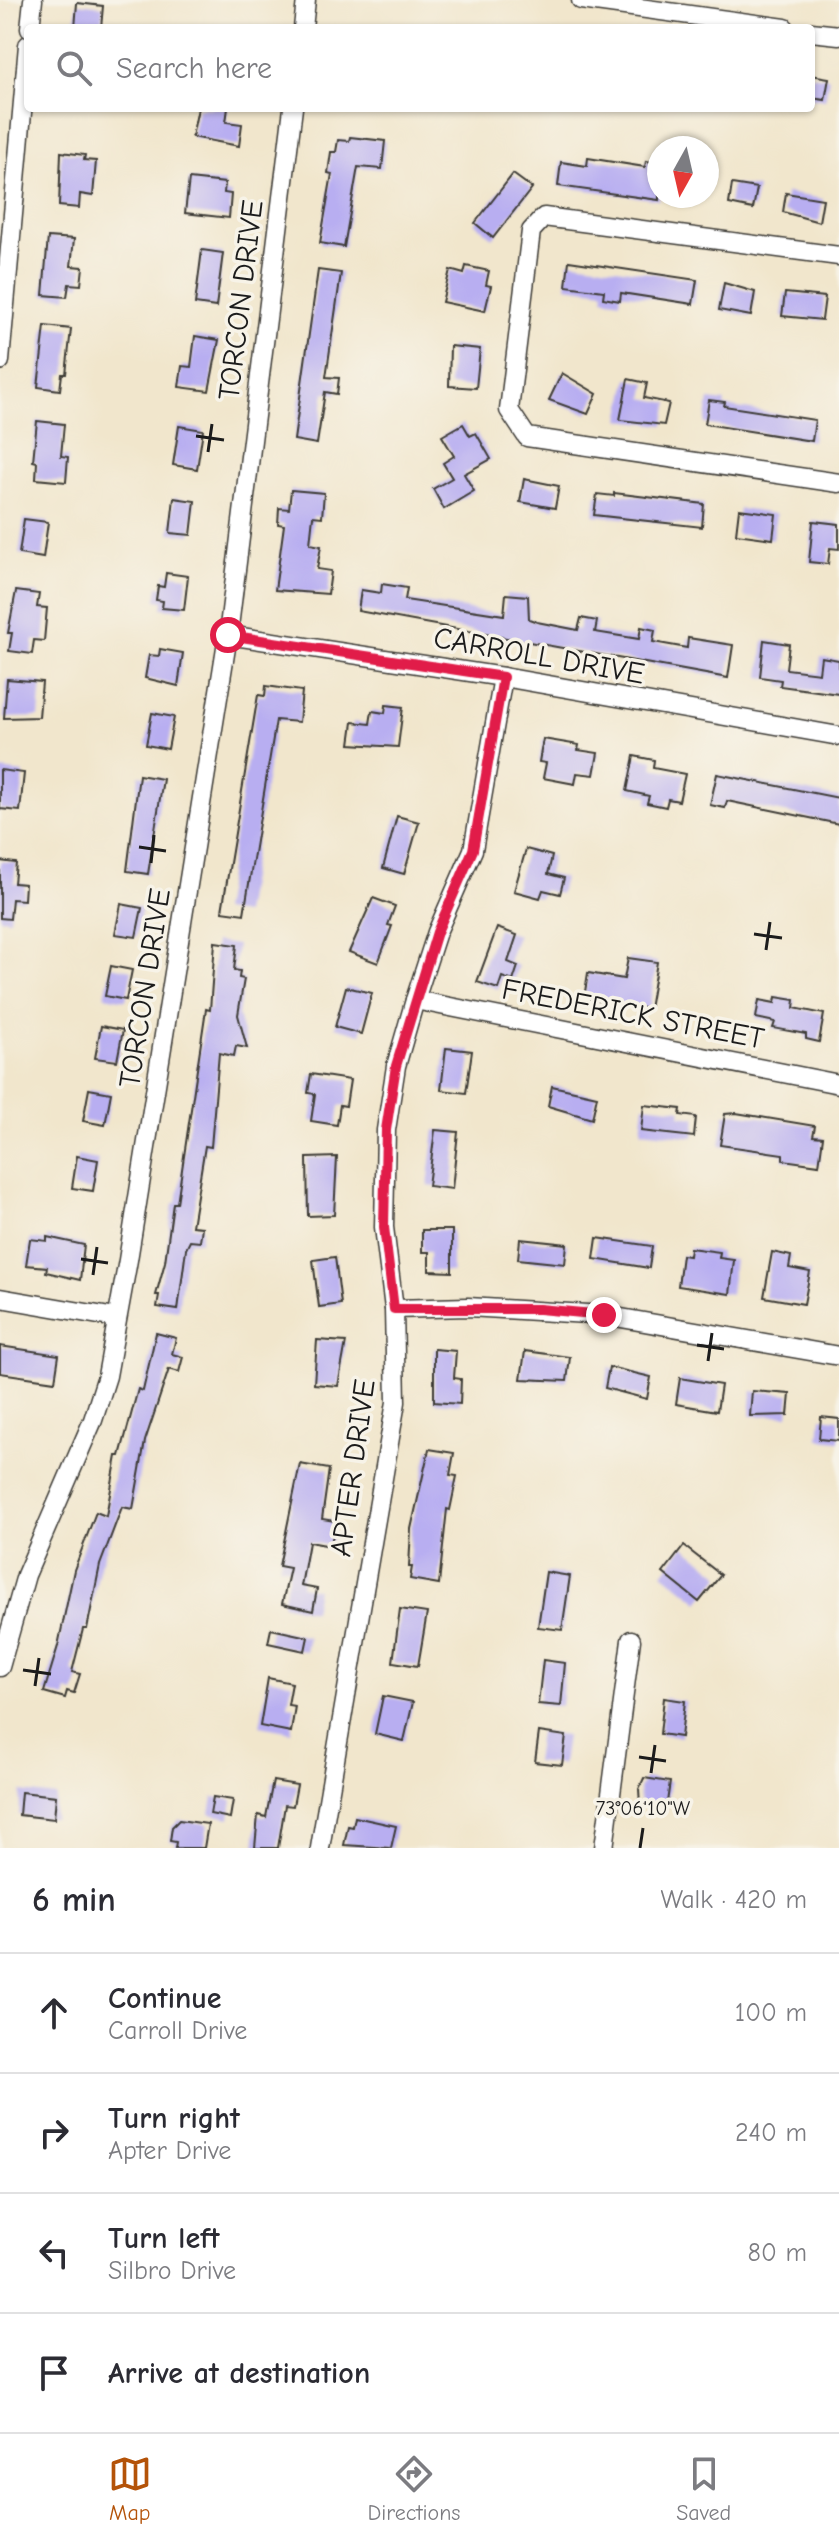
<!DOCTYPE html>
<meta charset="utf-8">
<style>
body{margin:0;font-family:"Comic Neue",sans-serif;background:#f7f7f7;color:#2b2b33}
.compass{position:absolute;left:647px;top:136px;width:72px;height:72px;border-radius:50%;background:#fff;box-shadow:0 2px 6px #0004;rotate:188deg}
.stop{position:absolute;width:24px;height:24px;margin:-18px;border:6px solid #e11d48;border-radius:50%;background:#fff}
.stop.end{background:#e11d48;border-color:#fff;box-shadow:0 2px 8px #0008}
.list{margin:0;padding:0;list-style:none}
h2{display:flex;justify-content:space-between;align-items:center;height:104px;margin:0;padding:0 32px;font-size:34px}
h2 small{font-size:26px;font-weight:400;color:#7c7c81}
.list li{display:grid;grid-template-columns:52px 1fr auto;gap:24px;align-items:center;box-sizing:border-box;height:120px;padding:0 32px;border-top:2px solid #e1e1e2}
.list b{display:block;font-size:30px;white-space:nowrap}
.list p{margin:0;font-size:26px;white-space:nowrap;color:#7c7c81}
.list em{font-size:26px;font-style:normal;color:#7c7c81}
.icon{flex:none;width:44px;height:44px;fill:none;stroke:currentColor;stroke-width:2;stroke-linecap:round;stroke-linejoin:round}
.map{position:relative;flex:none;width:839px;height:1848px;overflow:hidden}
.search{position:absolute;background:#fff;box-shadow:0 2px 6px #0004;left:24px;right:24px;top:24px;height:88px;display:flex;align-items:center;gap:20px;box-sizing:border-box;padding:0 28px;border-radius:8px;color:#7c7c81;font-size:30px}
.sheet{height:584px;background:#fff}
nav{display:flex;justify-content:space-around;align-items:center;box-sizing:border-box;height:112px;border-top:2px solid #e1e1e2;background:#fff;font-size:22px;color:#7c7c81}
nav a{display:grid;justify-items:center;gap:4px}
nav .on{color:#b45309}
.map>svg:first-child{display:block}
.building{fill:#b8aef1}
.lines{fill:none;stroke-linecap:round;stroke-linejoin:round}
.street-casing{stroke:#3c3a36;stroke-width:21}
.street{stroke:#fff;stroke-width:18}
.route{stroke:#e11d48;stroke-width:10}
.ticks{fill:none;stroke:#1c1c1c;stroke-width:3}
.labels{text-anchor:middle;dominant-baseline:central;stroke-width:7;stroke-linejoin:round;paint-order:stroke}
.street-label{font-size:30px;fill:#1c1c1c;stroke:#f7f3e8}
.ticks-label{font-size:20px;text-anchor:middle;fill:#1c1c1c;stroke:#f7f3e8;stroke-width:7;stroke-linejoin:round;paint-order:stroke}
</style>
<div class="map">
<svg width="839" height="1848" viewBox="0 0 839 1848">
<rect width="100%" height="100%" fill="#f7f3e8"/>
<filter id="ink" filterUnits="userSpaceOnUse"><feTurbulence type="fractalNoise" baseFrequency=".0125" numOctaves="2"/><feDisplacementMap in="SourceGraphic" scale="16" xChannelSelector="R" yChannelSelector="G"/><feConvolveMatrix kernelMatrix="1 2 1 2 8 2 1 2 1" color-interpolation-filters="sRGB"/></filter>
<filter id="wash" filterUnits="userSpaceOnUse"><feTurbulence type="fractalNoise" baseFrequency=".006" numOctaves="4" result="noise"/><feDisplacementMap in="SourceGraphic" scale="32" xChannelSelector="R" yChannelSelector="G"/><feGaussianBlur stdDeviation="1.8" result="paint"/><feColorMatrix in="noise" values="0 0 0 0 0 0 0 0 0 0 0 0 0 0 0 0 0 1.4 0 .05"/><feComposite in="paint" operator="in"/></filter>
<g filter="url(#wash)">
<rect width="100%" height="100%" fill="#f1e6cc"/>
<g id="blocks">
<g class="building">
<polygon points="77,3 103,6 101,28 75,28"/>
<polygon points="811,75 829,78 825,100 811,98"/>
<polygon points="198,108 228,108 226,122 242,124 239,146 192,137"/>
<polygon points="350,137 385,141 382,169 358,167 344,247 320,243 332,174 328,173 331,152 336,152 338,140 349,141"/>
<polygon points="61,152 85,155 84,160 96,161 93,196 80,194 79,208 59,206"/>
<polygon points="588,158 645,167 646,161 659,163 659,200 558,186 561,162 587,166"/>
<polygon points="513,174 532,188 493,238 475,223"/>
<polygon points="189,179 225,183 224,193 231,194 229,218 185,213"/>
<polygon points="732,184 757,188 753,209 729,204"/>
<polygon points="786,193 823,199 819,222 783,212"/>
<polygon points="48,237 74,239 71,266 83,267 81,285 69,284 67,297 43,295"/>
<polygon points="202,250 223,253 216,307 195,304"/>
<polygon points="569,261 697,280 693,304 621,293 620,301 603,298 604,291 566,286"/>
<polygon points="466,266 489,271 486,285 491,286 485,311 442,302 450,270 464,274"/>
<polygon points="318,270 341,273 326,377 339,378 337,394 325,392 317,444 294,440"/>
<polygon points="724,283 755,292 751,316 719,310"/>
<polygon points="785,293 825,297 822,320 782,316"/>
<polygon points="45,326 71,329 66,374 62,374 60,390 38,387"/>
<polygon points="195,336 219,340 209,391 179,387 182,366 191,367"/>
<polygon points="450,346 480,349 476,388 449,386"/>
<polygon points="562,373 597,394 588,414 549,400"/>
<polygon points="628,379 647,383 644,398 669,403 664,425 620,420"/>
<polygon points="709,400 725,402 724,406 815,420 812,441 705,424"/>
<polygon points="37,421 64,424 61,456 68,457 66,482 36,479 37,462 33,461"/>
<polygon points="463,424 470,436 476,433 491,459 464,474 474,491 444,509 433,489 452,478 443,463 454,456 442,436"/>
<polygon points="179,426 203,430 197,469 173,465"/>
<polygon points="524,479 559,486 555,508 520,502"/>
<polygon points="291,490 324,493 322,517 313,516 310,544 321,546 317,569 331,571 328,594 275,590 284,525 278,524 279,508 289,509"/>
<polygon points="614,493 704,504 702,527 594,515 597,494 614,496"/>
<polygon points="174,498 195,501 191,535 170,533"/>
<polygon points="739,509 776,514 773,539 736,534"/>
<polygon points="24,519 48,522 43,558 19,554"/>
<polygon points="813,521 839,524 839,549 830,548 828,564 809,562"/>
<polygon points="166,573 188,576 184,610 162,608 163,601 156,600 158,586 164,587"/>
<polygon points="382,584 407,588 405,600 504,615 506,594 528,596 529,619 537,622 578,630 581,618 597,621 595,632 639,639 641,627 655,630 653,642 687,648 688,638 733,645 728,678 358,611 361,590 381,593"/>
<polygon points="16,591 39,594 37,607 47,608 44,641 34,640 32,654 9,651 12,633 8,633"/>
<polygon points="764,640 789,644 786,669 819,673 821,657 839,660 839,694 780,686 781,680 760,677"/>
<polygon points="160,649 183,653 178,686 145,678 149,655 159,656"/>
<polygon points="7,679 42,682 39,717 4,718"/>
<polygon points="266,686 302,691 299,722 276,720 244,914 222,911 258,695 265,696"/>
<polygon points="386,705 403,707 398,747 350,744 353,722 370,724 372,711 385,713"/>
<polygon points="152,713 174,717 168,749 146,745"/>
<polygon points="543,739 579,745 578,750 598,753 594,775 577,773 575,784 543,778 546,763 539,762"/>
<polygon points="634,756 654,760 653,768 685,774 679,801 668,799 666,807 647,803 649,796 627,791"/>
<polygon points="0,770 24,773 20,811 0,809"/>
<polygon points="717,774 839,798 839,824 727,801 725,808 710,805"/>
<polygon points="139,775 163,779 148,874 127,871"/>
<polygon points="397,816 419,822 404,874 383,868"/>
<polygon points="526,849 552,856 548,874 564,878 560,894 543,890 540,898 514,891"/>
<polygon points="0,861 16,863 14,883 25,884 24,900 12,899 10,919 0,918"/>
<polygon points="373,898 395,906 388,925 392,926 378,963 349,952"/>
<polygon points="121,904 142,908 136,937 115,934"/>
<polygon points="497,928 517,935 508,962 518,966 513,981 502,977 498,989 477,982"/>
<polygon points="215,942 237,945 234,970 240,971 239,978 244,979 238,1015 247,1048 236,1046 234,1056 219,1053 211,1147 205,1146 192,1226 202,1227 200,1242 190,1241 186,1249 178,1310 157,1307 159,1295 156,1295 165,1262 173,1203 177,1203 206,1009 210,1010"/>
<polygon points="628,958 657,962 649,1009 584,998 588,973 624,979"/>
<polygon points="111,966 132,970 126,1000 105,996"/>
<polygon points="346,987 372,993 361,1034 335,1027"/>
<polygon points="776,997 795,1000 794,1008 824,1014 819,1042 806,1039 806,1034 773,1028 775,1022 756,1018 759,1000 775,1003"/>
<polygon points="101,1026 123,1030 117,1061 95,1058"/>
<polygon points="446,1048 472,1051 466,1093 441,1090"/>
<polygon points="311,1074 350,1080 346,1106 340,1105 337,1125 311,1121 315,1094 308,1093"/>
<polygon points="552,1086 597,1096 592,1119 548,1106"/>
<polygon points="89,1089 111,1093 105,1125 83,1121"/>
<polygon points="644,1105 681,1109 680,1115 696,1117 694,1137 641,1131"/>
<polygon points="736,1113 815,1126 813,1136 823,1137 819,1165 783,1160 783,1154 720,1145 725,1114"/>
<polygon points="435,1130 458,1132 452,1189 428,1186"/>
<polygon points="77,1156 98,1160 93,1191 72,1188"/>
<polygon points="337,1157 334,1215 308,1216 307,1158"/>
<polygon points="422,1230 452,1230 452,1272 429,1271 429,1252 422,1252"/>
<polygon points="47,1237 84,1245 80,1280 46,1272 47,1267 26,1265 30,1239 47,1241"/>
<polygon points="597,1238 652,1246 649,1268 594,1259"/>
<polygon points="520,1239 567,1244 565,1264 518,1259"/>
<polygon points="690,1248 720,1252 719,1258 734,1260 730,1294 678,1286 682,1255 689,1256"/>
<polygon points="772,1252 791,1256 789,1268 810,1272 804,1304 764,1297"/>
<polygon points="335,1257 341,1304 319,1307 313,1260"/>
<polygon points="156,1333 176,1338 172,1354 183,1357 179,1372 169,1369 145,1441 133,1509 122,1507 100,1565 87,1629 83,1629 72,1672 80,1674 74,1693 67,1691 65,1698 44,1692 58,1646 74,1570 96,1512 106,1516 117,1456 120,1456 138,1389 143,1391"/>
<polygon points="317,1340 346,1342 338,1386 314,1384"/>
<polygon points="0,1346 59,1355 55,1381 0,1373"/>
<polygon points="434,1349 456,1351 454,1378 461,1379 460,1404 434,1402"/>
<polygon points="525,1351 570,1357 567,1381 521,1379"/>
<polygon points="609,1367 651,1377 647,1399 605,1388"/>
<polygon points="680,1378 721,1385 717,1411 676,1404"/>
<polygon points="752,1391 790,1394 788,1415 750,1416"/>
<polygon points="821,1417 839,1419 839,1441 819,1439"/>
<polygon points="429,1449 454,1453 450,1475 457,1476 450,1510 447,1509 439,1584 410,1579 412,1567 409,1567 411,1529"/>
<polygon points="300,1464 329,1469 322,1519 335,1521 331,1546 309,1542 301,1586 317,1589 313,1611 282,1604 290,1568 279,1566"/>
<polygon points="684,1546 721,1575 699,1602 663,1573"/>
<polygon points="546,1572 570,1576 562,1630 538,1627"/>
<polygon points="400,1609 427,1613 418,1666 393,1662"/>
<polygon points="271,1629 308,1637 305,1651 268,1643"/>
<polygon points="543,1660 565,1663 561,1706 538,1704"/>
<polygon points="268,1678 292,1683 288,1705 295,1706 291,1732 260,1726"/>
<polygon points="383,1696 413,1702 404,1741 375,1734"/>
<polygon points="664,1698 685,1701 681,1737 660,1734"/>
<polygon points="539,1732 566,1736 562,1765 535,1762"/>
<polygon points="644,1778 670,1782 666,1809 640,1805 639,1789"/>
<polygon points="273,1781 297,1785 293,1806 285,1805 278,1848 255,1848 258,1815 266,1817"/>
<polygon points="21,1792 56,1796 54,1819 19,1815"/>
<polygon points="213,1797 233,1800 230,1818 210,1814"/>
<polygon points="355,1817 396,1826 391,1848 344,1845 348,1826 353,1827"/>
<polygon points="179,1820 208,1824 204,1848 175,1848 176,1842 170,1841 172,1827"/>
</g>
</g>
</g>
<g filter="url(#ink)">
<use href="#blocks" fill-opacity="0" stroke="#3c3a36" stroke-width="2"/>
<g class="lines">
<defs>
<g id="street">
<polyline points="581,0 785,28"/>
<polyline points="30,28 33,0"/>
<polyline points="303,28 306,0"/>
<polyline points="811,32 839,35"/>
<polyline points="839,256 544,217 531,231 509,410 527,437 839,483"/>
<polyline points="0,361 28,45"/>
<polyline points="228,635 503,677 839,736"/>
<polyline points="415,1000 839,1084"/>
<polyline points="0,1298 116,1318"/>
<polyline points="394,1309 468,1307 604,1315 839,1356"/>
<polyline points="0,1667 26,1575 93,1420 107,1376 128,1260 228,635 293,108"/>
<polyline points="320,1848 396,1402 394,1309 384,1227 386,1130 396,1066 415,1000 437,932 473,850 503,677"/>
<polyline points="604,1848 631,1640"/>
</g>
</defs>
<use href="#street" class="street-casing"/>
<use href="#street" class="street"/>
</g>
</g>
<g class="lines" filter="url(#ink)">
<polyline class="route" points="228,635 503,677 473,850 437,932 396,1066 386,1130 384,1227 394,1309 539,1309 604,1315"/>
</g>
<path class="ticks" d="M196 436 224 440M208 452 212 424M139 847 166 851M151 863 154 835M754 934 782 938M766 950 770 922M81 1259 108 1263M93 1275 97 1247M697 1345 724 1349M708 1361 712 1333M23 1670 51 1674M35 1686 39 1658M639 1757 666 1761M651 1773 655 1745M640 1848 643 1828"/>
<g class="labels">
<g class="street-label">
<text transform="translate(241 300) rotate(-83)">TORCON DRIVE</text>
<text transform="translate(539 656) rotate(10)">CARROLL DRIVE</text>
<text transform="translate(145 988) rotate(-81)">TORCON DRIVE</text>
<text transform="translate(633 1014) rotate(11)">FREDERICK STREET</text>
<text transform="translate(353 1468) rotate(-82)">APTER DRIVE</text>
</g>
</g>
<g class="ticks-label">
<text x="643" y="1815">73°06'10"W</text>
</g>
</svg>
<svg class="compass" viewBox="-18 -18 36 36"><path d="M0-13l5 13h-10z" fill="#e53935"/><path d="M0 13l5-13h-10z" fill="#7c7c81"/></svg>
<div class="stop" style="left:228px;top:635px"></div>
<div class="stop end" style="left:604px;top:1315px"></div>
<div class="search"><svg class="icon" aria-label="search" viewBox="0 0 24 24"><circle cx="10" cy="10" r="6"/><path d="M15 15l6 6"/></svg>Search here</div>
</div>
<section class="sheet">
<h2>6 min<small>Walk · 420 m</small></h2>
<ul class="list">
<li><svg class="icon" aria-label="ahead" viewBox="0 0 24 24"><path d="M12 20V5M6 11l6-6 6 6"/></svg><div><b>Continue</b><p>Carroll Drive</p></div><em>100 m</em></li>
<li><svg class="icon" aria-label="right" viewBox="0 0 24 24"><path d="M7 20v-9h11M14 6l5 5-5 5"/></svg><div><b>Turn right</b><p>Apter Drive</p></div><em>240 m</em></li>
<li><svg class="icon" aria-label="left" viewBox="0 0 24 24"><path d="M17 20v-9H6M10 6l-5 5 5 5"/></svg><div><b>Turn left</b><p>Silbro Drive</p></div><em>80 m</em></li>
<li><svg class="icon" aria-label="arrive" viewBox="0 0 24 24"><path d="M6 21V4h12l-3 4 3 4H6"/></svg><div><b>Arrive at destination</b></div></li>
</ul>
</section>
<nav>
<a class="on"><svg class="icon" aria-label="map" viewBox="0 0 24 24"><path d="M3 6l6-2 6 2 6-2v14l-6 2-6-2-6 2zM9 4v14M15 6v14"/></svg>Map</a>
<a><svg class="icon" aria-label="directions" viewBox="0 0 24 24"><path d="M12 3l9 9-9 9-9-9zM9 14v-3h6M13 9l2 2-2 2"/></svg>Directions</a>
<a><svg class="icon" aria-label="saved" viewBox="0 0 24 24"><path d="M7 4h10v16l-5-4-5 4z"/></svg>Saved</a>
</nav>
